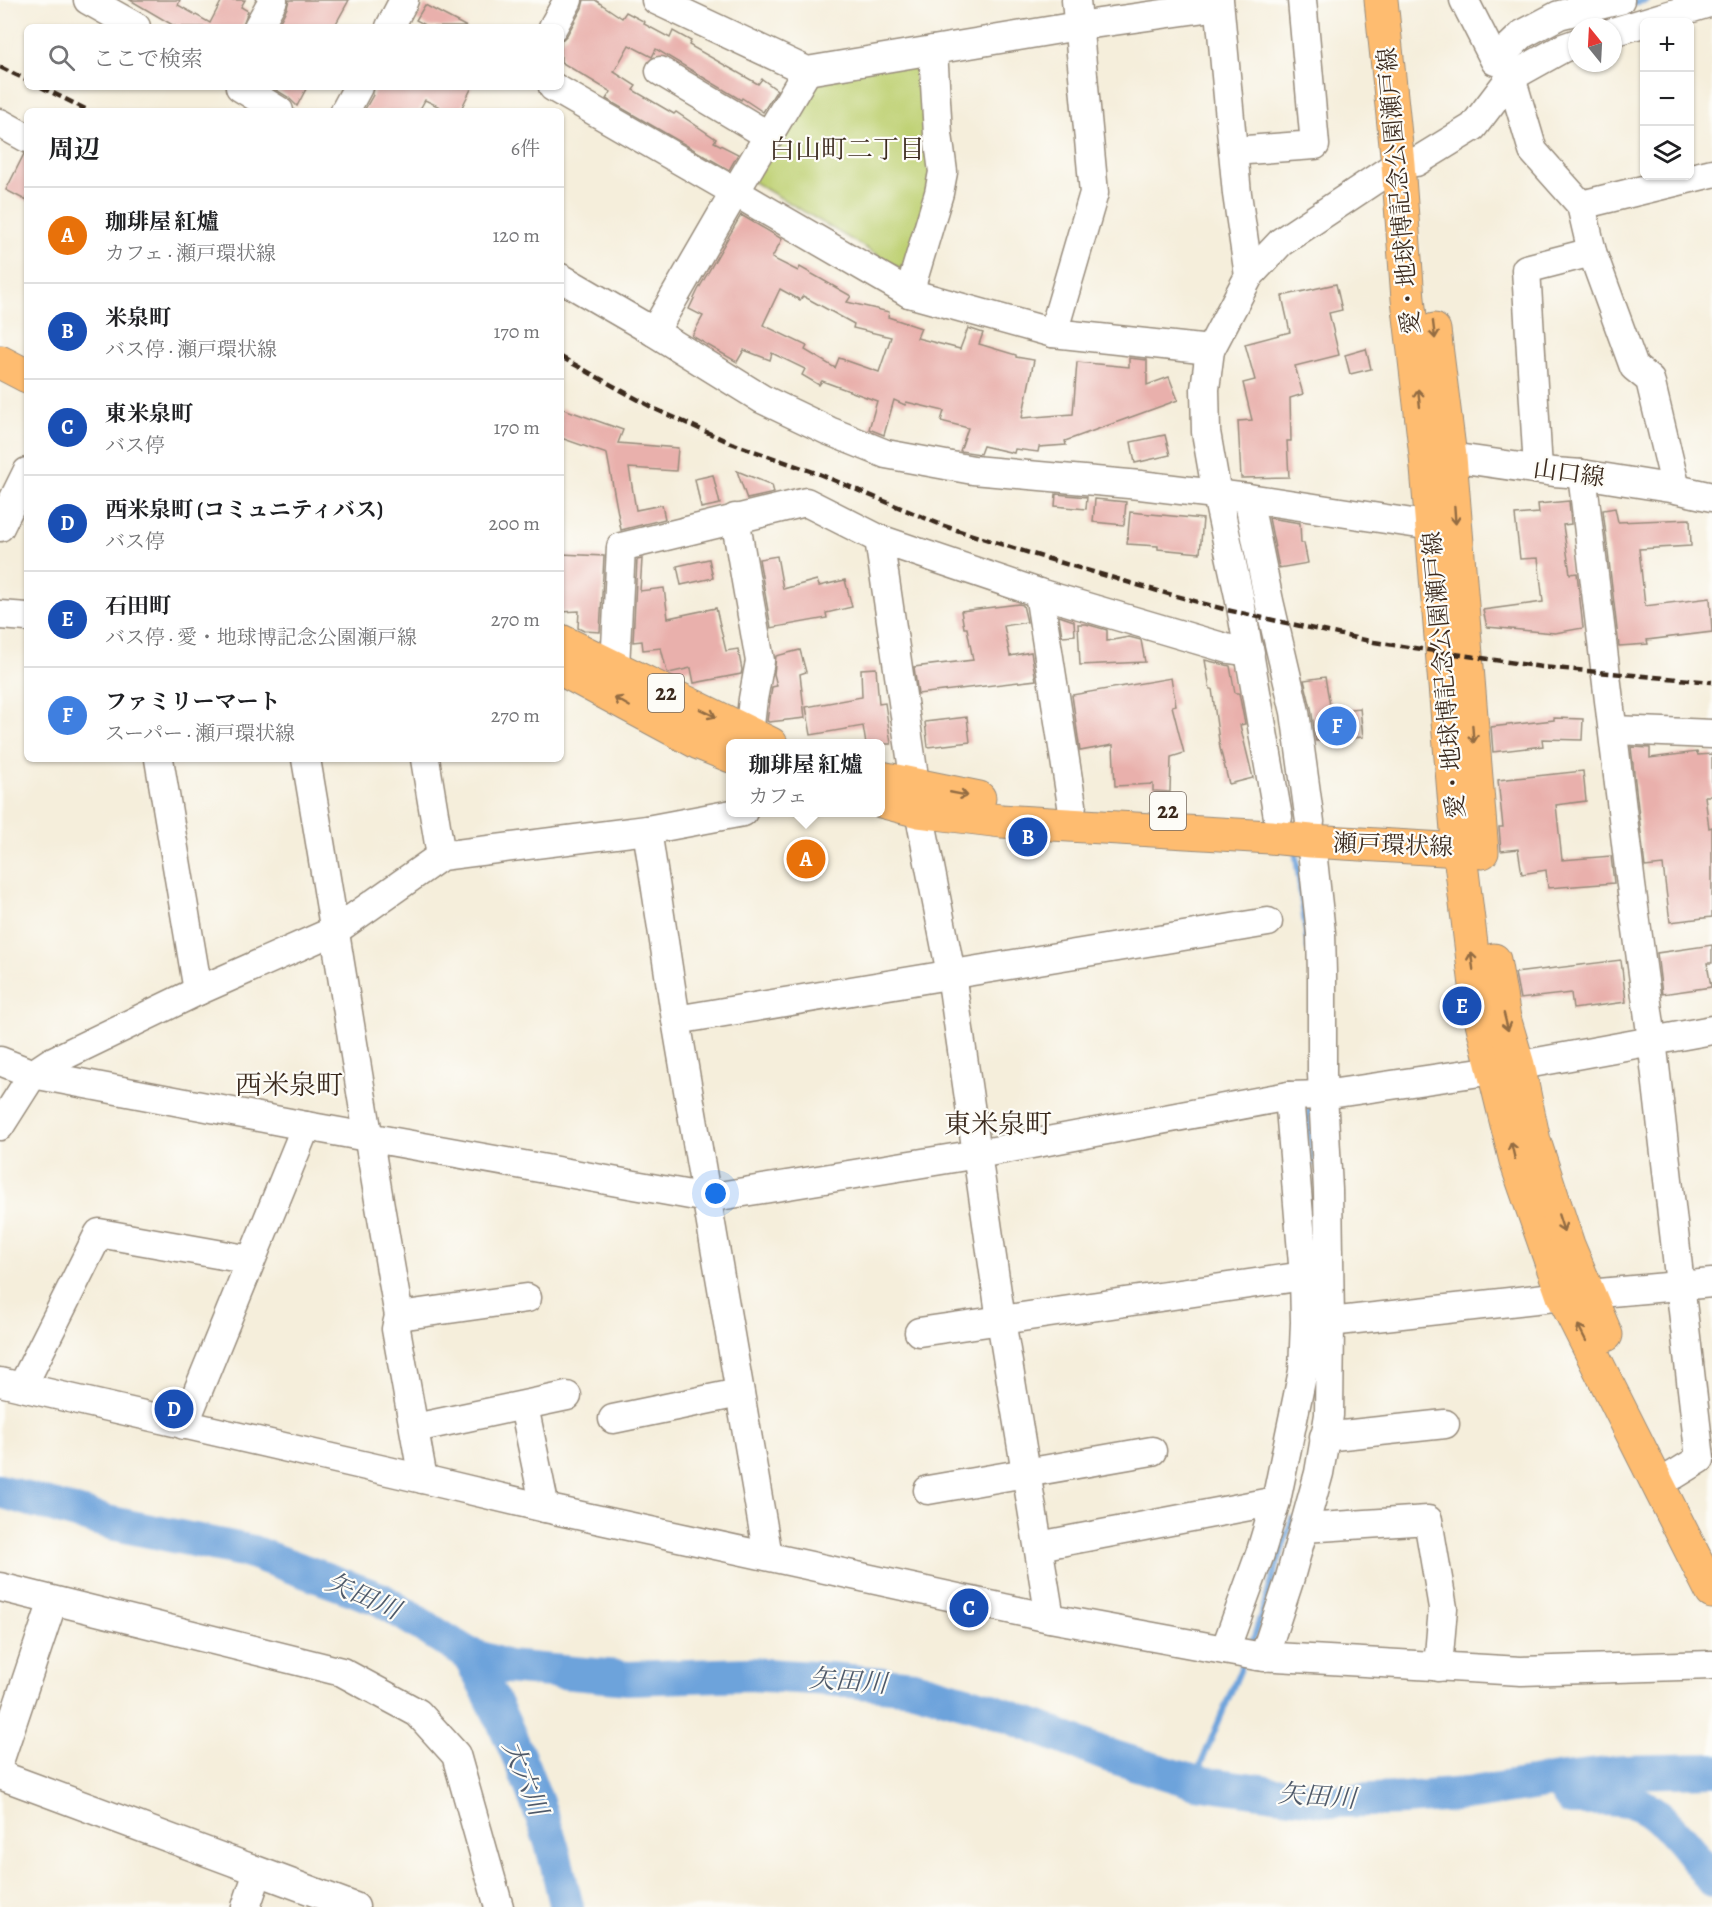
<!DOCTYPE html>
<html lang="ja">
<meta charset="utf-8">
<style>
body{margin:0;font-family:Alegreya,"Noto Serif JP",serif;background:#f6f6f6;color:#202124}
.controls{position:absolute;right:18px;top:18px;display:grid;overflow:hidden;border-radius:9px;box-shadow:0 2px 4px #0004}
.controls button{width:54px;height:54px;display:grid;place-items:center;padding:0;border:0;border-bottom:2px solid #e0e0e0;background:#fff;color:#202124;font:30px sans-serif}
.compass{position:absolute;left:1568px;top:18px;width:54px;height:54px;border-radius:50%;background:#fff;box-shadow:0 2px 4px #0004;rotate:342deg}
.you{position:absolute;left:716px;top:1194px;width:21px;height:21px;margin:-15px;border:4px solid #fff;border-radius:50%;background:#1a73e8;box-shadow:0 0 0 9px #1a73e833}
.badge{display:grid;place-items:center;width:39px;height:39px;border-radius:50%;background:#ea580c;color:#fff;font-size:20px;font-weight:700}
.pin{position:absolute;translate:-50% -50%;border:3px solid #fff;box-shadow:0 2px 6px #0006}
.popup{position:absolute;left:726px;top:739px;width:159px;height:78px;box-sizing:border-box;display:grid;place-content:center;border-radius:9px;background:#fff;filter:drop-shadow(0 2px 4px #0005);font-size:20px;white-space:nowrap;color:#757577}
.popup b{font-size:22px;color:#202124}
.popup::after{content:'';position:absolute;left:50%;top:100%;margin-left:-12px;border:12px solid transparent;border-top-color:#fff}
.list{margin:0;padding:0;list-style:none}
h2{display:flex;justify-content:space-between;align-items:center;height:78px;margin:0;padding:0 24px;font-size:26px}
h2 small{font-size:20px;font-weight:400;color:#757577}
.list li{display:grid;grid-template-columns:39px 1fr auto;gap:18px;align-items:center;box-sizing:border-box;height:96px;padding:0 24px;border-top:2px solid #e0e0e0}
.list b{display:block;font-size:22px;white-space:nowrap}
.list p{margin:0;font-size:20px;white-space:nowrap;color:#757577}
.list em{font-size:20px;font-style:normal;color:#757577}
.icon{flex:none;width:33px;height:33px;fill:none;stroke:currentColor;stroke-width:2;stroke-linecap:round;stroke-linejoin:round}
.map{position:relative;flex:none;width:1712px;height:1907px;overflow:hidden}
.search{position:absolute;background:#fff;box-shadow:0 2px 4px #0004;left:24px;top:24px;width:540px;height:66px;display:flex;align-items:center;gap:15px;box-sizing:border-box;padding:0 21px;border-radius:9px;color:#757577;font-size:22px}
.panel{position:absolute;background:#fff;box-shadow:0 2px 4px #0004;left:24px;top:108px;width:540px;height:654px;border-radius:9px}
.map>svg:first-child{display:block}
.green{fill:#bfd174;stroke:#7d7e49;stroke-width:1.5}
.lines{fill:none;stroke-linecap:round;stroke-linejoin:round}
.stream{stroke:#6da3db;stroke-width:6}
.river{stroke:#6da3db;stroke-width:34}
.building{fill:#e9b0ac;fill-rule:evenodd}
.minor-casing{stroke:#988c7c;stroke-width:31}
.major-casing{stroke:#988c7c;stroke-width:35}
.minor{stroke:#fff;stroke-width:28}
.major{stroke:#febc70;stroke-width:33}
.rail{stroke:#3b2a1e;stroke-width:4.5;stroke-dasharray:9 4.5;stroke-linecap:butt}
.oneway{stroke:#936c43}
.labels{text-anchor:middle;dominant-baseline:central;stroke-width:4.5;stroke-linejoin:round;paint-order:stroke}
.shield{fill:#fdfcf7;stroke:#75695f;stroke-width:1.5}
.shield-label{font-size:22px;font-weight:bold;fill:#3b2a1e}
.street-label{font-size:24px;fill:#3b2a1e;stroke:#fdfcf7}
.neighbourhood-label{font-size:26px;fill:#3b2a1e;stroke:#fdfcf7}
.water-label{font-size:26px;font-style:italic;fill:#4f5a6a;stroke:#fdfcf7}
.quarter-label{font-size:27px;fill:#3b2a1e;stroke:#fdfcf7}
</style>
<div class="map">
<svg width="1712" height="1907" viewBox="0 0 1712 1907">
<rect width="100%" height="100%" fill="#fdfcf7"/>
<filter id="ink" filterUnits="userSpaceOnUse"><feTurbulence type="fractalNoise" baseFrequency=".0167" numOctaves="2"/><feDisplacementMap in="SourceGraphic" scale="12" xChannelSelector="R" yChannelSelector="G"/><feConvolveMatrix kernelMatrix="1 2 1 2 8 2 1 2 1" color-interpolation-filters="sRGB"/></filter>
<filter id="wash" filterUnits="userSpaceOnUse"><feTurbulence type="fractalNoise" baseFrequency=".008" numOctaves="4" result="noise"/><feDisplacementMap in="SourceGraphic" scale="24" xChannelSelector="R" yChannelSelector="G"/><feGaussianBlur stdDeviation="1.35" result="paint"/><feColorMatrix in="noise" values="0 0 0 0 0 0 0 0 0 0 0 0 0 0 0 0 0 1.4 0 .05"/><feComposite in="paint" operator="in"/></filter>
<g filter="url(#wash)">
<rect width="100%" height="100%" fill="#f5eedb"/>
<polygon class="green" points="928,53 936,166 906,272 752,181 818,69"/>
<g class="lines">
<g class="stream">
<polyline points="1627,5 1646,0"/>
<polyline points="1295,848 1308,948"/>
<polyline points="1309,1103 1308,1118 1313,1164"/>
<polyline points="1251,1646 1292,1519"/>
<polyline points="1195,1782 1198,1771 1244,1661"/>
</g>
<g class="river">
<polyline points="0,1491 111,1523 252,1552 380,1599 468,1654 507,1667 628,1678 749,1674 829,1679 914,1687 990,1709 1107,1755 1195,1782 1334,1801 1404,1799 1466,1794 1558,1780 1625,1772 1712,1770"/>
<path d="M468 1654C501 1712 529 1776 550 1840 557 1862 561 1885 567 1907"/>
<path d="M1563 1787 1571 1799C1591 1799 1622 1797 1641 1805 1665 1816 1697 1859 1712 1880"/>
</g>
</g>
<g id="blocks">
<g class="building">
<polygon points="130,0 180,0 178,5 210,23 222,0 245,0 241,7 248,11 242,27 176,27"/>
<polygon points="289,0 349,0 334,27 277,27 287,8"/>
<polygon points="584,0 595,0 622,18 626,12 645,22 644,24 670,38 673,31 691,41 689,45 758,84 762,79 777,90 763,112 742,98 741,100 656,49 652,57 629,45 614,72 636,86 633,90 674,114 676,112 716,139 714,142 738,154 729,170 606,99 611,92 561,62 561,41 567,35 582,8"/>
<polygon points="425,5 467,27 429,27 416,20"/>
<polygon points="271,87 307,87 297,106 288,97"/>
<polygon points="374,87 472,87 460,111 448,111 425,100 419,111 364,111 373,95"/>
<polygon points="24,154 27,154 27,201 6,190"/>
<path d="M741 215 782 239 772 258 798 271 800 267 851 296 847 302 889 312 888 317 921 328 917 338 960 349 968 328 983 333 979 344 1016 355V357L1034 360 1022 418 1073 414 1077 362 1129 367V358L1147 360V385L1169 377 1178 400 1065 441 1066 445 1039 447 1038 452 1015 449 1014 453 983 446 980 454 960 451 968 428 941 421 944 411 906 402 905 405 894 400 884 435 869 429 877 401 822 381 819 385 802 375 805 369 772 353 770 360 744 350 737 362 692 336 703 316 689 309 698 290ZM780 289 800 300 803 296 854 324 853 328 891 337 879 372 839 358 835 368 805 350 807 346 763 325Z"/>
<polygon points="1336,284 1342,310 1329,313 1339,355 1295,366 1303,394 1290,398 1291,441 1287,441 1289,477 1241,478 1238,421 1252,420 1243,383 1255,380 1245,344 1290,332 1282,296"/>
<polygon points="1366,349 1371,369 1350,374 1345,355"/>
<polygon points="561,408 623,430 618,443 678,448 676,471 629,468 636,510 662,505 665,519 621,530 607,454 561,438"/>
<polygon points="1165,435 1170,455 1135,463 1131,442"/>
<polygon points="737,471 772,485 774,493 747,499"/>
<polygon points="713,475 720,504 701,508 695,479"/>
<polygon points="1056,494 1087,497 1086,509 1055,506"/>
<polygon points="1095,499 1126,502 1124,525 1093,522"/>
<polygon points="1569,501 1571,524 1563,525 1570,574 1577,573 1583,628 1555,633 1487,627 1483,610 1543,602 1538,558 1520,559 1515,515 1539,513 1538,504"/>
<polygon points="1615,508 1618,522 1690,519 1691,546 1639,549 1645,606 1710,598 1712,632 1647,640 1648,644 1619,646 1603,510"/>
<polygon points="1130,512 1203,519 1200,553 1158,549 1158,546 1127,544"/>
<polygon points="1269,518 1300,523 1301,543 1304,543 1308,563 1279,568"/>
<polygon points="561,554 604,556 600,632 584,631 578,628 579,611 561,612"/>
<polygon points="777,556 783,589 817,580 819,586 845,580 852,607 826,613 827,618 771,628 759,559"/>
<polygon points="642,559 640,591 664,588 668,618 716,608 726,651 738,649 742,670 741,674 694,683 691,668 669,673 667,672 661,648 643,650 642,641 633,642 637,560"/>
<polygon points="709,559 713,578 681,585 677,566"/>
<polygon points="1019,604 1023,605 1027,622 1004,626 1010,656 1031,652 1036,680 918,694 914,667 973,660 967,628 964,628 961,611"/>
<polygon points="1059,616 1074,621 1075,635 1062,636"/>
<polygon points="1078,624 1086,624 1107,630 1107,641 1129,637 1141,640 1145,662 1080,665"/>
<polygon points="800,650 806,672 800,674 805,718 769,722 767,721 772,687 777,686 774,674 776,656"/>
<polygon points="1205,660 1230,666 1235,693 1239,693 1245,724 1240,725 1253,778 1229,784 1220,748 1212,689 1210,689"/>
<polygon points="876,668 879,704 885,703 891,744 866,744 863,726 811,735 806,707 862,697 861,669"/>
<polygon points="1325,677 1331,711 1360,708 1363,737 1316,741 1311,708 1304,680"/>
<polygon points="1171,678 1176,705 1172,706 1184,753 1171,757 1170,792 1153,791 1153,784 1115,786 1113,745 1080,751 1072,695"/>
<polygon points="967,717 970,742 928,747 925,722"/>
<polygon points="1554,718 1583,719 1582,740 1542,739 1543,746 1493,752 1491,727 1554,720"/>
<polygon points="1631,747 1650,748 1650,758 1697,752 1698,755 1712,754 1712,796 1705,796 1709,828 1712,827 1712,917 1670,922 1663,865 1645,867"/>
<polygon points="1583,771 1586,801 1556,805 1562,860 1611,856 1614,883 1548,888 1546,870 1522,874 1518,849 1501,851 1499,827 1503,827 1498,780"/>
<polygon points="1712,945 1712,963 1707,963 1711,987 1662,994 1657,953"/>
<polygon points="1621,960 1626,1002 1573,1009 1571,993 1520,999 1515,973"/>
</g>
</g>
</g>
<g filter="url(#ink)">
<use href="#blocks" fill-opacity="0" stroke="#988c7c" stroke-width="1.5"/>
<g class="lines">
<defs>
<g id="minor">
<polyline points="88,0 136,27"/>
<polyline points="656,0 807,71 1078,26 1219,6"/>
<polyline points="1076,0 1094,193 1053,333 1210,350 1249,276 1237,194 1219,0"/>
<polyline points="1464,0 1495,61 1523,34 1559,15 1620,0"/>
<polyline points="258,27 273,0"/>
<polyline points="390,27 404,0"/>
<polyline points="553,27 568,0"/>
<polyline points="1613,32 1712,2"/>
<polyline points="660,71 769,136"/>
<polyline points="1511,77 1533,151 1581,205 1592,252 1634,367 1650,380 1676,489"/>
<polyline points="240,87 279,111"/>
<polyline points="553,87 735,192 807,71"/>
<polyline points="345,111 358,87"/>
<polyline points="0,123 27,138"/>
<polyline points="1233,151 1315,145 1302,0"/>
<polyline points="1416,162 1473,127 1511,77 1563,48 1577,43"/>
<polyline points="1581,205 1712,173"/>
<polyline points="1249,276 1281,242 1398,164"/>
<polyline points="561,278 654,332 735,192 909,293 1053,333"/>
<polyline points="909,293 939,193 943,172 938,134 933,50"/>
<polyline points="654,332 762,399 829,431 886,454 973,470 1140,485 1248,498 1269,601 1295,712 1310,822"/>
<polyline points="1210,350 1205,389 1206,432 1217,495 1239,596 1278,817"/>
<polyline points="1429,457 1450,457 1554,472 1582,474 1676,489 1712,497"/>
<polyline points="1538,469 1526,269 1592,252"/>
<polyline points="1582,474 1631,885 1652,1040 1700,1459 1674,1475"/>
<polyline points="1248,498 1432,526"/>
<polyline points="735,518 760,661 753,699 749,734"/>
<polyline points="0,527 27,472"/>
<polyline points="879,539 1039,593 1229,649 1250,652"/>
<polyline points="1039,593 1072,805"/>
<polyline points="0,615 27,617"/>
<polyline points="615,667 621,547 806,502 879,539 919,811 951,974 1001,1320 1050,1618"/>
<polyline points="1614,730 1712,734"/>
<polyline points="159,759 198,991"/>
<path d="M306 759C338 945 366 1131 399 1316L396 1329 423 1479"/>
<polyline points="425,759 441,856"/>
<polyline points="647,830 676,1020 768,1556"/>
<polyline points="676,1020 1268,922"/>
<polyline points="0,1061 33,1074 306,1126 707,1198 978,1154 1289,1096 1323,1095 1494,1070 1712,1030"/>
<polyline points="0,1126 33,1074 51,1062 198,991 336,930 441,856 647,830 743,812"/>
<polyline points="1588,1294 1712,1283"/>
<polyline points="399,1316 527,1298"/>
<polyline points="1330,1322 1563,1296"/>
<polyline points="919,1332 1304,1276"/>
<polyline points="0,1382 423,1479 545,1508 1050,1618 1257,1656 1521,1671 1712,1665"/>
<polyline points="22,1387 99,1233 251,1260"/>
<polyline points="524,1406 545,1508"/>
<polyline points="613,1419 739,1393"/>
<polyline points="184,1425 306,1126"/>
<polyline points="415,1428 567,1396"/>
<polyline points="1324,1437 1445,1424"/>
<polyline points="928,1490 1152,1451"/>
<polyline points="1304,1528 1428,1520 1443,1608 1438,1667"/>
<polyline points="1039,1546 1276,1501"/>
<polyline points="0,1587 342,1672 418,1713 456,1755 499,1907"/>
<polyline points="1225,1650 1260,1554 1276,1501 1303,1371 1305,1322 1304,1276 1289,1096"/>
<polyline points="1264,1657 1289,1581 1319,1473 1329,1415 1330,1322 1328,1190 1322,1074 1322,974 1321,933 1311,841"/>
<polyline points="0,1759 53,1601"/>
<polyline points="0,1775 355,1907"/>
<polyline points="246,1907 258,1872"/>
</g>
<g id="major">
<polyline points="1381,0 1398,164 1408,299 1426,456 1457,830 1479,1010 1516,1161 1563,1296 1712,1592"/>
<polyline points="1434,330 1450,457 1482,852"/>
<polyline points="0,362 27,376"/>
<polyline points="561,641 771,744"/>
<polyline points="561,669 699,743 731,756"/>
<polyline points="881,778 979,798"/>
<polyline points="881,801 919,811 1001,821 1270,837 1311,841 1460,850 1480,840"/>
<polyline points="1494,960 1504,1018 1518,1065 1534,1141 1568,1245 1606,1335"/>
</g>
</defs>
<use href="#minor" class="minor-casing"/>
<use href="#major" class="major-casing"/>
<use href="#minor" class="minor"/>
<use href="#major" class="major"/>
<g class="rail">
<polyline points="0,67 27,80"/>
<polyline points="41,87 89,111"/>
<polyline points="561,357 655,409 731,443 819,474 944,526 1042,557 1158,591 1227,610 1374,642 1542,667 1712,682"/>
</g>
</g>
<defs><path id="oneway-shaft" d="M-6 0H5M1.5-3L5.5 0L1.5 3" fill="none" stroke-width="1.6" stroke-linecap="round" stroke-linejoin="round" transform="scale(1.5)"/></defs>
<g class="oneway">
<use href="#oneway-shaft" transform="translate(1434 330) rotate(83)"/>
<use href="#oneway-shaft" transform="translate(1419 398) rotate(-96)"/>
<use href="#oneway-shaft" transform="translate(1455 515) rotate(86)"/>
<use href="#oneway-shaft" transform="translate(622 702) rotate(-150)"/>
<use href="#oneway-shaft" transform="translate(708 713) rotate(26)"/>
<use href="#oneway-shaft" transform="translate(1473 734) rotate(86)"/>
<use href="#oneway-shaft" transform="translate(959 794) rotate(11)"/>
<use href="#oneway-shaft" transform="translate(1472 961) rotate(-98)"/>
<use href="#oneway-shaft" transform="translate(1506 1022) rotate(76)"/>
<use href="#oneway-shaft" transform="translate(1513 1151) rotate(-103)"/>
<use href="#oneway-shaft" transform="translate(1561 1223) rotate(72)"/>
<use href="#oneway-shaft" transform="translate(1582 1333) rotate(-117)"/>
</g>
</g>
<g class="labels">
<g class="shield">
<rect x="648" y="674" width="36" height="38" rx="4.5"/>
<rect x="1150" y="792" width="36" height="38" rx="4.5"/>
</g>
<g class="shield-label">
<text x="666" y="693">22</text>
<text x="1168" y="811">22</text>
</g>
<g class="street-label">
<text transform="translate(1399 191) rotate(-95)">愛・地球博記念公園瀬戸線</text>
<text transform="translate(1569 473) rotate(8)">山口線</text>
<text transform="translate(1444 675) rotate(-95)">愛・地球博記念公園瀬戸線</text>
<text transform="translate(1393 845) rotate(2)">瀬戸環状線</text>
</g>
<g class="neighbourhood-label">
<text x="847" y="149">白山町二丁目</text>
</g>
<g class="water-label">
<text transform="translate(363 1596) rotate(24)">矢田川</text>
<text transform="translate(848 1681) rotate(4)">矢田川</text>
<text transform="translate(525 1778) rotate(68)">大六川</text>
<text transform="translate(1317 1796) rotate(4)">矢田川</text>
</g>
<g class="quarter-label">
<text x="289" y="1085">西米泉町</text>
<text x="998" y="1124">東米泉町</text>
</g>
</g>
</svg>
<div class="controls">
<button>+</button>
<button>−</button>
<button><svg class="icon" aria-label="layers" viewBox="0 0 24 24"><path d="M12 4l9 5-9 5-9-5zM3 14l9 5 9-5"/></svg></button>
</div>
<svg class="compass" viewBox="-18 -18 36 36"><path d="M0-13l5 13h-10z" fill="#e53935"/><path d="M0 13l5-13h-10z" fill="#757577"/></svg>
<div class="you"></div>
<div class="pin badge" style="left:806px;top:859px;background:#e8710a">A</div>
<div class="popup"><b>珈琲屋 紅爐</b>カフェ</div>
<div class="pin badge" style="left:1028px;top:837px;background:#1a4fb4">B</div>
<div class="pin badge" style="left:969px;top:1608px;background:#1a4fb4">C</div>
<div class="pin badge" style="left:174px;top:1409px;background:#1a4fb4">D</div>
<div class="pin badge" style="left:1462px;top:1006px;background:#1a4fb4">E</div>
<div class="pin badge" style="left:1337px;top:726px;background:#3f7fe0">F</div>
<div class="search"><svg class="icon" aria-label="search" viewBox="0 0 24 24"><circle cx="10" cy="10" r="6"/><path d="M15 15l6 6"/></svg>ここで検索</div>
<section class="panel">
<h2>周辺<small>6件</small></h2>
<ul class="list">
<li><span class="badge" style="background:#e8710a">A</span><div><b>珈琲屋 紅爐</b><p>カフェ · 瀬戸環状線</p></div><em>120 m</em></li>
<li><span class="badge" style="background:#1a4fb4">B</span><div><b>米泉町</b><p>バス停 · 瀬戸環状線</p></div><em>170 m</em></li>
<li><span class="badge" style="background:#1a4fb4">C</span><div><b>東米泉町</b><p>バス停</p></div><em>170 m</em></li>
<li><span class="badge" style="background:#1a4fb4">D</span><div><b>西米泉町 (コミュニティバス)</b><p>バス停</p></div><em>200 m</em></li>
<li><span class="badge" style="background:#1a4fb4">E</span><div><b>石田町</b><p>バス停 · 愛・地球博記念公園瀬戸線</p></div><em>270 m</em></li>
<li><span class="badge" style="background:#3f7fe0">F</span><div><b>ファミリーマート</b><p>スーパー · 瀬戸環状線</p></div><em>270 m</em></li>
</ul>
</section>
</div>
